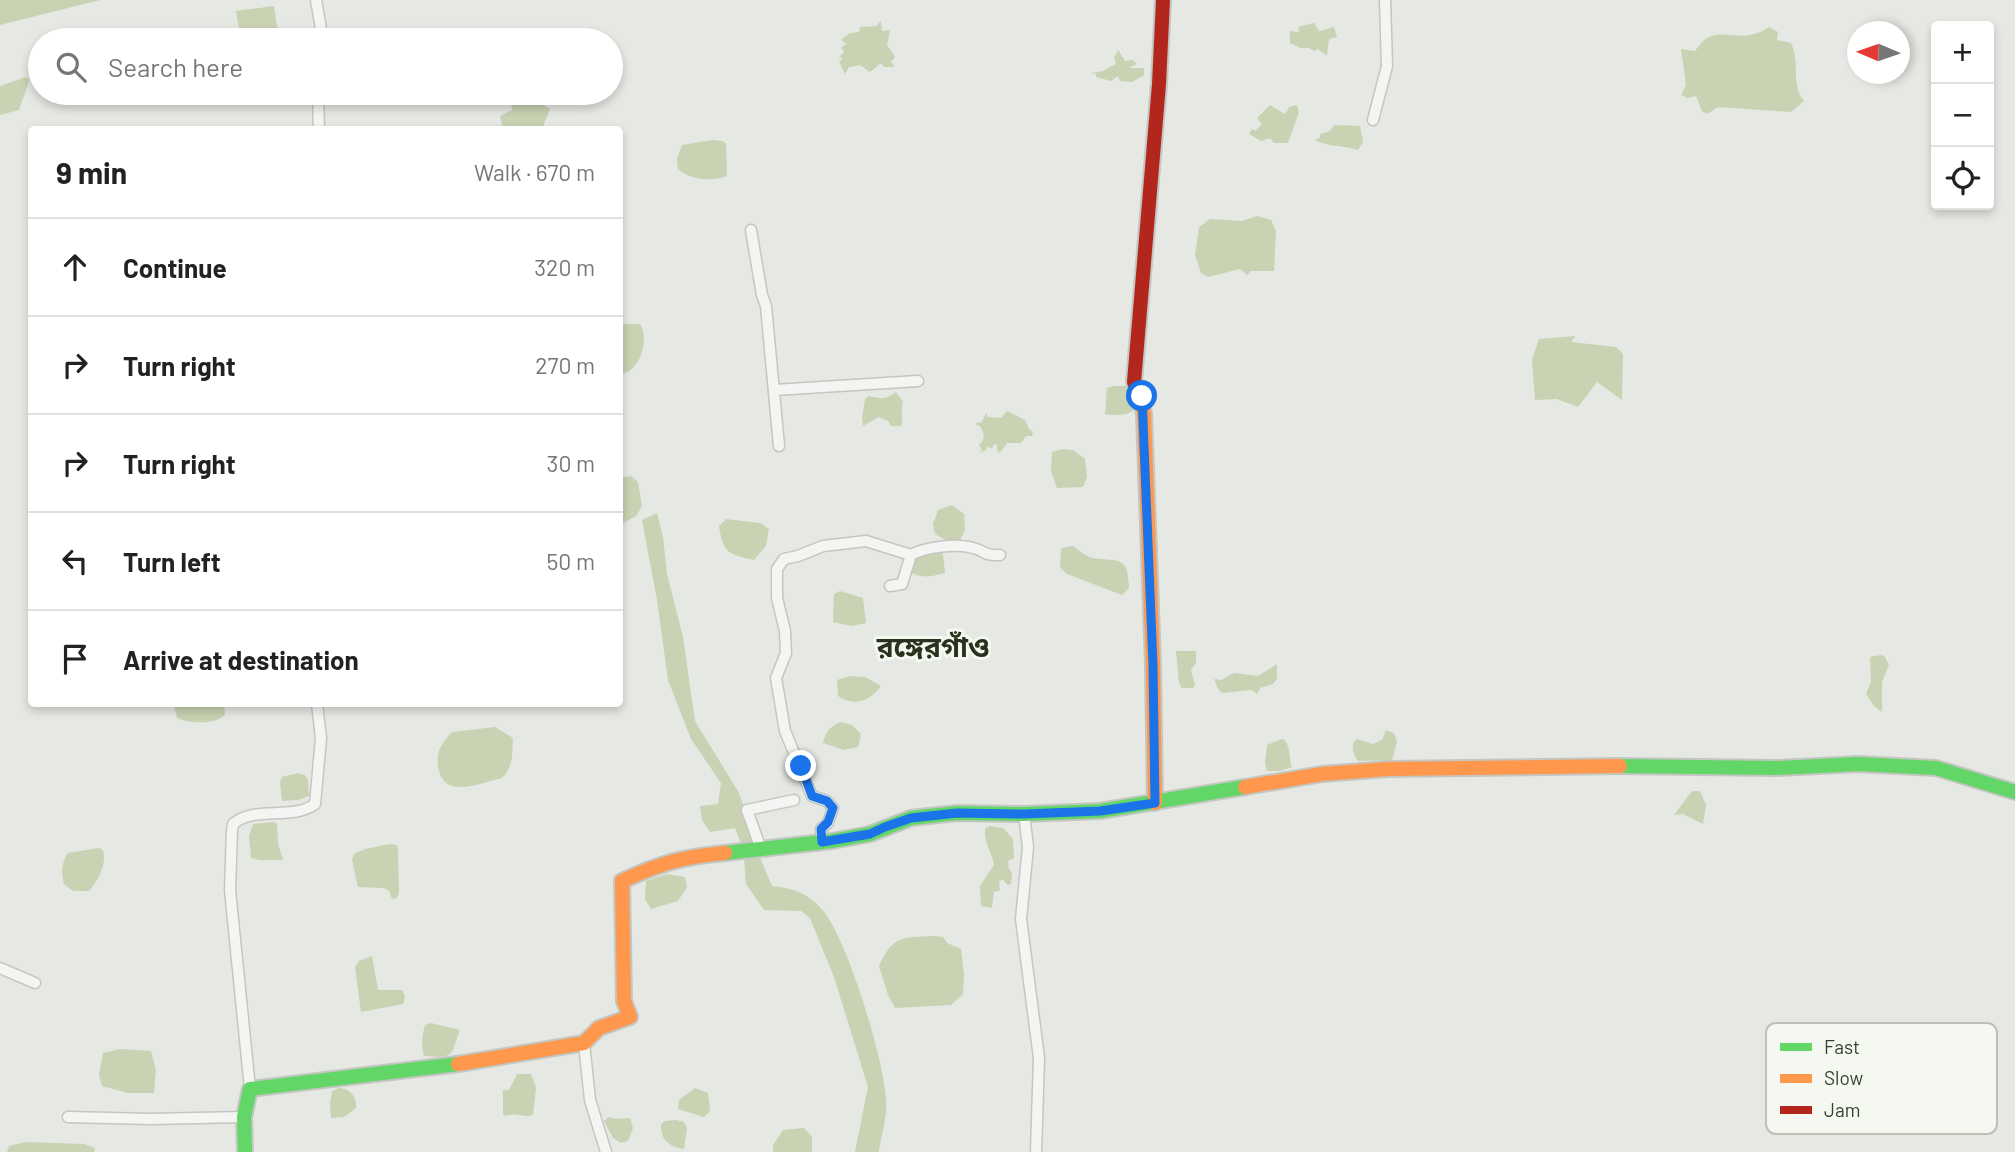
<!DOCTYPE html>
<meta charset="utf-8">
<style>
body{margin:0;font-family:Barlow,"Noto Sans Bengali",sans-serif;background:#f6f6f6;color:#222}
.controls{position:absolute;right:21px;top:21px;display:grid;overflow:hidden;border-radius:7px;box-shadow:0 4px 10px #0003}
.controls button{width:63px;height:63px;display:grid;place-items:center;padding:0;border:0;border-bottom:2px solid #e0e0e0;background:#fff;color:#222;font:35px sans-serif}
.compass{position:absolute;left:1847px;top:21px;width:63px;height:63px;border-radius:50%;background:#fff;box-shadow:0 4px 10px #0003;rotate:272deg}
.stop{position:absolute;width:21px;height:21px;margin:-16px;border:5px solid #1a73e8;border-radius:50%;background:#fff}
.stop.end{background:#1a73e8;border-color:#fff;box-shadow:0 2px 7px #0008}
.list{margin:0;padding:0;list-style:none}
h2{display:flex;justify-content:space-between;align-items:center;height:91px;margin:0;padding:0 28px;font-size:30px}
h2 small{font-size:23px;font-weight:400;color:#767676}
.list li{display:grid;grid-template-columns:46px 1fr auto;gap:21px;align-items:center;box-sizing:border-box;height:98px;padding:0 28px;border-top:2px solid #e0e0e0}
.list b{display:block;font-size:26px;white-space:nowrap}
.list em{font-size:23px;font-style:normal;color:#767676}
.icon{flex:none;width:38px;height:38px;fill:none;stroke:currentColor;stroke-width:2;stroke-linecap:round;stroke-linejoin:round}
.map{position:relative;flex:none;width:2015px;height:1152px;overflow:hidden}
.search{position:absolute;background:#fff;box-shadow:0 4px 10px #0003;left:28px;top:28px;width:595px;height:77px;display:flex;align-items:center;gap:18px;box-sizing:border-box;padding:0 24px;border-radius:38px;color:#767676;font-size:26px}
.panel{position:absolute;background:#fff;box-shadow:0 4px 10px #0003;left:28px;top:126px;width:595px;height:581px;border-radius:7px}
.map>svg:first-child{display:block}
.water{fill:#c9d2b2}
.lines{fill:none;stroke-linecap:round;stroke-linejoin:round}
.street-casing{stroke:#c4c6c1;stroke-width:13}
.fast-casing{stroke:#c4c6c1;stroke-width:18}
.slow-casing{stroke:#c4c6c1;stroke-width:18}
.jam-casing{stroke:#c4c6c1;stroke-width:18}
.street{stroke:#f4f5f2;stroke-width:10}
.fast{stroke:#63d668;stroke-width:14}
.slow{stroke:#ff974d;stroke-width:14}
.jam{stroke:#b3261e;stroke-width:14}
.route{stroke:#1a73e8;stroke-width:9}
.labels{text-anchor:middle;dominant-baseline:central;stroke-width:6;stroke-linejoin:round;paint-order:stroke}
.quarter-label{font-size:28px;font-weight:bold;fill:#28321c;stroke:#f5f7f1}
.key{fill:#f5f7f1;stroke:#bcc0b5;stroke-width:2}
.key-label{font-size:19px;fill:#37412a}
</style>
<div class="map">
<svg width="2015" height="1152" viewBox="0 0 2015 1152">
<rect width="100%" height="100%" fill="#e6e8e3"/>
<g class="water">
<polygon points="0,0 100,0 0,25"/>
<polygon points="274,6 278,33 264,39 241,40 236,11"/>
<polygon points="881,21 882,31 890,30 887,45 895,57 891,62 895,67 884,67 881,63 870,72 860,65 849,67 845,74 839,61 842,60 840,56 844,52 841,47 847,44 841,40 850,33 859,32 860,27 876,26"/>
<polygon points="1314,23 1319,31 1334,27 1337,37 1329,39 1327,56 1318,49 1314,51 1309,48 1301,48 1290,43 1290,31 1299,32 1298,27"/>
<path d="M1769 27 1778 32 1777 40 1791 43C1801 64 1790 83 1804 101L1791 112 1718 107 1707 114 1702 111 1696 96 1688 98 1681 95 1686 85 1681 49 1695 51C1698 47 1703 40 1707 38 1726 28 1743 45 1769 27Z"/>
<polygon points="1118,50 1125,61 1133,60 1137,64 1129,68 1144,68 1144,75 1132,82 1120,81 1118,76 1111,81 1096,77 1096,74 1091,73 1103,71 1116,64 1114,58"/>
<path d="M25 77 29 79C28 89 22 99 19 110L0 115V86Z"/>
<path d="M511 101C523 104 540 101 550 109L542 129H503L500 116 512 110Z"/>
<polygon points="1270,105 1285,114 1289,107 1297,105 1299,112 1288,143 1274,143 1270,138 1261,141 1249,134 1252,129 1255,131 1262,124 1257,118"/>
<path d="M1334 125 1360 126 1363 142 1358 150C1342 145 1329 147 1314 140L1320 138V134L1330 131Z"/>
<path d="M712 140 723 141 726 144 727 176C712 182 690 180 678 169L677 159 682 145Z"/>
<polygon points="1257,216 1271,220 1276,231 1274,271 1251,271 1247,275 1240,269 1208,277 1201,273 1195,255 1199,227 1210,219 1242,221"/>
<path d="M620 324H640C650 339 640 373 620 374Z"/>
<polygon points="1575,336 1571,342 1616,347 1623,354 1622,400 1597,382 1578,407 1557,399 1535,400 1532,359 1539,339"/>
<path d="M1113 386H1138C1138 391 1139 400 1138 405 1134 416 1114 416 1105 414L1107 388Z"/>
<path d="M896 392 903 402C900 410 904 417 901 426H891L888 421 879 417 863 426 862 418 865 399 869 396C881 399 885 400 896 392Z"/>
<path d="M1007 411 1025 420 1029 429 1033 432 1032 436H1026L1021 443H1007L1000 453 997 450V445L994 444 992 449 988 446 986 450 980 453 982 450 979 445C986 440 984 432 980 426L976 425V423L982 422 986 413 988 417 1001 418Z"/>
<polygon points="1062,449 1073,450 1085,459 1087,477 1083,487 1057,488 1051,471 1052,452"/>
<polygon points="631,476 638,482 642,506 636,516 620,525 620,478"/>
<polygon points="952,505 964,514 965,530 959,542 951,543 935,534 933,524 938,510"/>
<polygon points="657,513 663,537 667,574 683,637 695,721 739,793 757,845 743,848 735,828 710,832 702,820 700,806 718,804 721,783 691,739 668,680 657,600 642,520"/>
<path d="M726 519 760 523 769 529 766 546 754 560C728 554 723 553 719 526Z"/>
<path d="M1073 546C1079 550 1086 557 1093 558 1120 562 1128 555 1129 588L1122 595 1067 574 1060 567 1061 548Z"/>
<path d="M933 548 943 554 945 573C930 577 920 579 907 570L911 555Z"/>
<polygon points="840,591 863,598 866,623 851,626 833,622 834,594"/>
<polygon points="1176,651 1196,651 1196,663 1191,670 1195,685 1193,688 1182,688 1179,683"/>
<polygon points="1881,655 1885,657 1889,665 1882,682 1882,712 1874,706 1866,694 1871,681 1870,657"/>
<polygon points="1277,664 1277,679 1273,684 1260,688 1257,694 1252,690 1222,693 1218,689 1214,679 1221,680 1234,673 1258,676"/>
<path d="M850 676 865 677 881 686C870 701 854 707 838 696L837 680Z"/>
<path d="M174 704H224L225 715C214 725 191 724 177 718Z"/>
<path d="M841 722 852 725 861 734 858 747 844 750 823 743C826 731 829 727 841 722Z"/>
<path d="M495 727 513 738C512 754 514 766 502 778 479 783 443 801 438 766 436 751 442 743 452 732Z"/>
<path d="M1386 730 1394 733 1397 742 1392 760 1358 761C1354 755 1349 744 1357 739L1373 744 1382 740Z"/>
<path d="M1281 739 1285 740C1292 752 1288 757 1292 767L1280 771H1267L1265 763 1267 745Z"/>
<polygon points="298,773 305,775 308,780 309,796 298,800 282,801 280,782 282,777"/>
<polygon points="1692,791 1700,791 1706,805 1703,824 1683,814 1674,815"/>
<polygon points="274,822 277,824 278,844 283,860 260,860 251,858 249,836 253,824"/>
<path d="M990 826 1003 828 1013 839 1014 858 1008 861 1009 869 1012 873 1011 884 1008 885 1003 880 999 881 1000 890 994 892 992 908 981 906 980 886 994 865C992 851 984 844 985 829Z"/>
<polygon points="390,844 397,845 398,850 399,893 397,898 392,899 389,891 384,888 358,887 352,860 354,854 365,849"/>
<path d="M99 848 103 850C107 864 98 881 89 891H73L64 884C61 873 61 863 68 853Z"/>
<path d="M759 855 772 886C793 889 804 891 820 907 846 933 884 1060 886 1099 888 1115 881 1135 879 1152H855L868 1087 834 977 810 918 801 911 764 910 746 884 744 858Z"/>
<polygon points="667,874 685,877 687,887 678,901 651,909 645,899 646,881"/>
<path d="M934 936 943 937 947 943 961 949 964 975 963 994 951 1005 895 1008 888 995 879 966C894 934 902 938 934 936Z"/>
<polygon points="372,956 378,990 403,990 405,997 403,1004 361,1012 355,967 359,961"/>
<path d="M431 1023 460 1030C450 1054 457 1059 424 1056 421 1045 422 1036 425 1025Z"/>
<polygon points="120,1049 151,1051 156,1070 154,1093 128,1093 102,1086 99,1075 103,1053"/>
<path d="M517 1074H531L536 1088 533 1115C522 1118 516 1112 506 1116L503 1114V1090H509Z"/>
<path d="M339 1088C350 1088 357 1097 356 1108L344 1117 331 1118 330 1103 332 1091Z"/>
<polygon points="695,1088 708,1093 710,1111 704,1117 678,1109 679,1100"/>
<polygon points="609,1117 617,1119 630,1118 633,1128 628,1141 621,1143 613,1138 604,1121"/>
<path d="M676 1120 684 1122 687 1128 684 1149C670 1147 660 1140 661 1124L665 1121Z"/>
<polygon points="804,1128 812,1137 812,1152 773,1152 773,1145 783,1130"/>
<polygon points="26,1142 84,1144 95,1148 94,1152 7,1152 9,1146"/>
</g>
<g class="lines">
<defs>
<g id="street">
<polyline points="316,0 323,40"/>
<polyline points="318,93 319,130"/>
<polyline points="1373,120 1387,66 1385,0"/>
<polyline points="751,230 762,295 766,306 779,446"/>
<polyline points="774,390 918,381"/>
<path d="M890 586 902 584 911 555C925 547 957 543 973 548 986 551 983 556 1000 555"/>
<polyline points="1024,814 1028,847 1021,919 1039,1058 1036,1152"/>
<polyline points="822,842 821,829 828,823 833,808 827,801 812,796 785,731 776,678 786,653 785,631 777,598 777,569 784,559 798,556 823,546 866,541 911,555"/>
<polyline points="761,849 747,810 794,800"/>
<polyline points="0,968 35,983"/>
<polyline points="584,1043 590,1100 606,1152"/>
<path d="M250 1089 230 890 232 831 233 824C255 805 292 821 315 804L321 738 317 704"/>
<polyline points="68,1117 150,1119 244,1117"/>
</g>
<g id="fast">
<polyline points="1620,766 1777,768 1858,764 1936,768 2015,792"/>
<polyline points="725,853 832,841 870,834 911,818 957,813 1024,814 1100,811 1245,787"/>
<polyline points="245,1152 244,1117 250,1089 458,1064"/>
</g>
<g id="slow">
<polyline points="1139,392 1144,414 1153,665 1155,803"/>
<polyline points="1245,787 1322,774 1388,769 1620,766"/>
<path d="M458 1064 584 1043 599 1028 630 1017 624 1001 622 881C661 863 682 857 725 853"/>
</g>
<polyline id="jam" points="1139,392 1134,382 1159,84 1163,0"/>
</defs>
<use href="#street" class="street-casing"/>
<use href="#fast" class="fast-casing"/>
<use href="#slow" class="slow-casing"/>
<use href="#jam" class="jam-casing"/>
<use href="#street" class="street"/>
<use href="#fast" class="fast"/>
<use href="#slow" class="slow"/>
<use href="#jam" class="jam"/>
</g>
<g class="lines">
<polyline class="route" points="801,766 812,796 827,801 833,808 828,822 821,829 822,842 870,834 885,827 911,818 957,813 1024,814 1100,811 1155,803 1153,665 1142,396"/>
</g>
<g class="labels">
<g class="quarter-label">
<text x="933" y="646">রঙ্গেরগাঁও</text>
</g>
</g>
<rect x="1766" y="1023" width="231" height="111" rx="10" class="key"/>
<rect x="1780" y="1043" width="32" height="8" fill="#63d668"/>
<rect x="1780" y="1074" width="32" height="9" fill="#ff974d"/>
<rect x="1780" y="1106" width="32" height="8" fill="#b3261e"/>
<g class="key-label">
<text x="1824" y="1054">Fast</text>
<text x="1824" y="1085">Slow</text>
<text x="1824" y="1117">Jam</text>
</g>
</svg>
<div class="controls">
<button>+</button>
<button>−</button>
<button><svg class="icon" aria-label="locate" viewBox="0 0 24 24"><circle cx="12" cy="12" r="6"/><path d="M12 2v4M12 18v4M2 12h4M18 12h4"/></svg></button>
</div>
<svg class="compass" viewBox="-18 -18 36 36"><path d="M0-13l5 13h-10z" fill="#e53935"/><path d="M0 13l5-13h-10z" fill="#767676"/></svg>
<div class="stop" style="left:1142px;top:396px"></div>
<div class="stop end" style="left:801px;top:766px"></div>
<div class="search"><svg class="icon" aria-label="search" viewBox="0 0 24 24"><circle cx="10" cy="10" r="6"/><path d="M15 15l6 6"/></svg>Search here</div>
<section class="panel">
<h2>9 min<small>Walk · 670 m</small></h2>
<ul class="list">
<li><svg class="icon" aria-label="ahead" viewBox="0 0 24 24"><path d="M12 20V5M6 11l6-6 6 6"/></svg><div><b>Continue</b></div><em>320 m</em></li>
<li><svg class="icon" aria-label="right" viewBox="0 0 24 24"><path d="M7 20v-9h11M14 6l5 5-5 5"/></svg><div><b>Turn right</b></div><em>270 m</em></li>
<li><svg class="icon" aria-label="right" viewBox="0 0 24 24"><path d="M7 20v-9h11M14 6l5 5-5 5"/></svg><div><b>Turn right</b></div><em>30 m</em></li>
<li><svg class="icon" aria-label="left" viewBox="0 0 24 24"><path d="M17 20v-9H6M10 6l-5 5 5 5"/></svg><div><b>Turn left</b></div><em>50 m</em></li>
<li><svg class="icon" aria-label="arrive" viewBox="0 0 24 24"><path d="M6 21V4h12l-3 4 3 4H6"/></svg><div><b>Arrive at destination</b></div></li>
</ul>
</section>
</div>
